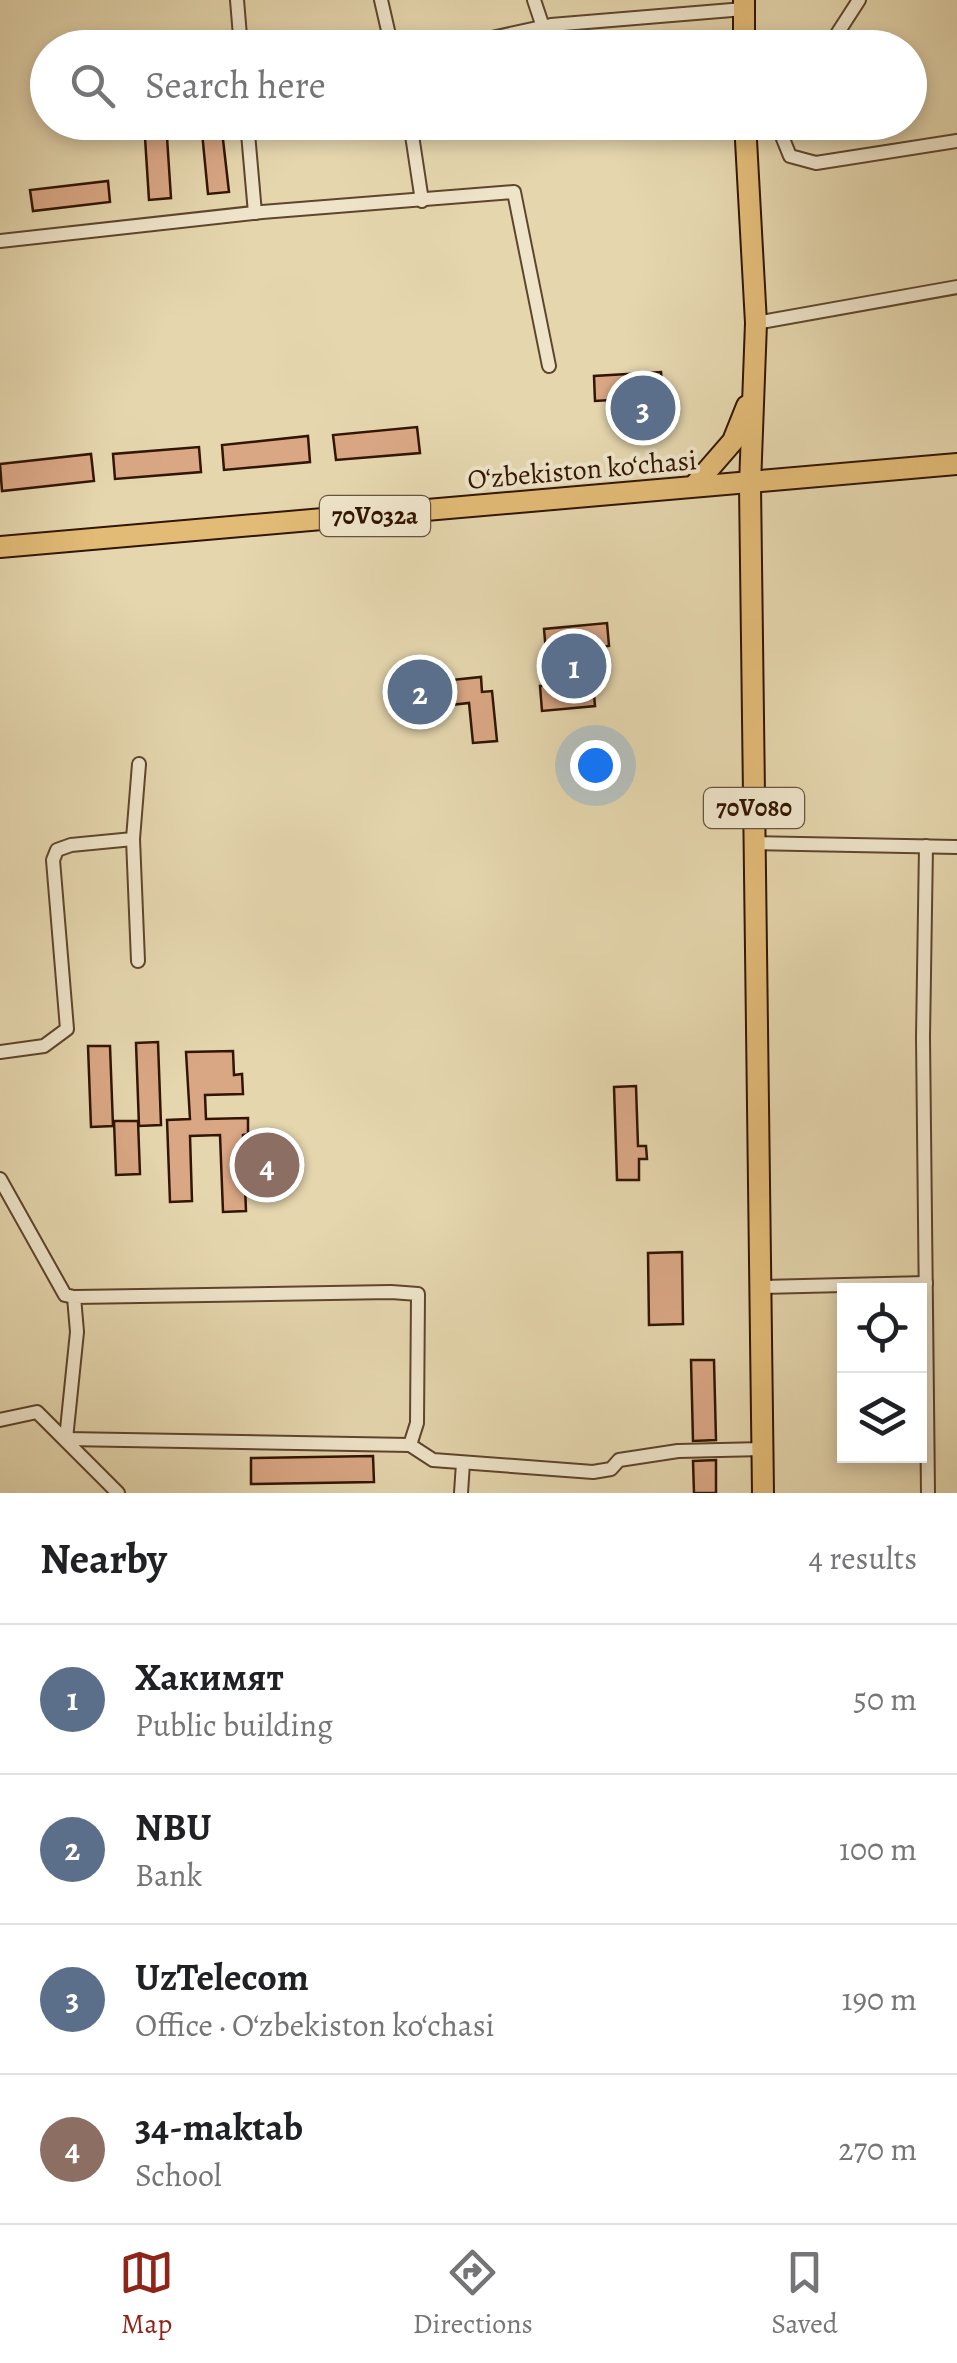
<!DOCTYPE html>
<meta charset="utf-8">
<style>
body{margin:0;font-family:Alegreya,serif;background:#f2f2f2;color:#202124}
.controls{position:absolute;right:30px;bottom:30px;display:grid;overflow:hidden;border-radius:0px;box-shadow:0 5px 15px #0003}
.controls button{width:90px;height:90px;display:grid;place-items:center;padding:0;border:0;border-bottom:2px solid #e0e0e0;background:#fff;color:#202124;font:50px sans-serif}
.you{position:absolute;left:595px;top:765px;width:35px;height:35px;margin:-25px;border:8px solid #fff;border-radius:50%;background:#1a73e8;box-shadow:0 0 0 15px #1a73e833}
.badge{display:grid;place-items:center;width:65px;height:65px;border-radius:50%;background:#8f2418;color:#fff;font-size:32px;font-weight:700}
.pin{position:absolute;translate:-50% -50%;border:5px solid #fff;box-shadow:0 2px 10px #0006}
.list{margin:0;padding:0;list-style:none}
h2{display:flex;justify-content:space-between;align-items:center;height:130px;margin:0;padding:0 40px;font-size:42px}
h2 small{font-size:32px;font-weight:400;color:#757577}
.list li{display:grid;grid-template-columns:65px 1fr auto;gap:30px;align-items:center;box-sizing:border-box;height:150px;padding:0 40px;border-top:2px solid #e0e0e0}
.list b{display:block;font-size:38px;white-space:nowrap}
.list p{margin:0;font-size:32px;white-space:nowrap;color:#757577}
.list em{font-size:32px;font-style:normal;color:#757577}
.icon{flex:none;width:55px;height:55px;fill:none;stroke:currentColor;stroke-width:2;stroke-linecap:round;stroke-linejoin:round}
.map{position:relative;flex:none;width:957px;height:1493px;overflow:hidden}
.search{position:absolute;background:#fff;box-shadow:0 5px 15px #0003;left:30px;right:30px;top:30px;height:110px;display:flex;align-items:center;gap:25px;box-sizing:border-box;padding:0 35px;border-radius:55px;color:#757577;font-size:38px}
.sheet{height:730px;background:#fff}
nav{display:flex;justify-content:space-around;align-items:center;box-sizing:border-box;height:140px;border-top:2px solid #e0e0e0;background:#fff;font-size:28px;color:#757577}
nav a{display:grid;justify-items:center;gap:5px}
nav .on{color:#8f2418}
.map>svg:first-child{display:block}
.building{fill:#daa785;stroke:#321500;stroke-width:2.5}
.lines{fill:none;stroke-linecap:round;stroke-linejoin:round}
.minor-casing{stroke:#5f452c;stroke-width:16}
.primary-casing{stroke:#321500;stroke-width:24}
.minor{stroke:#eee4ca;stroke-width:12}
.primary{stroke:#e2bb77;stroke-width:20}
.labels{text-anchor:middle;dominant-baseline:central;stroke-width:8;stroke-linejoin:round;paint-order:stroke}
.shield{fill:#eee4ca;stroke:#6a533d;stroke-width:2.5}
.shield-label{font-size:25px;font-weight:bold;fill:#321500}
.street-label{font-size:28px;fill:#321500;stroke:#eee4ca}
</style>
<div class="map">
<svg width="957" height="1493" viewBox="0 0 957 1493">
<rect width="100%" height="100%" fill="#e5d6ae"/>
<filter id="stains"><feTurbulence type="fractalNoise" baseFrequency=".002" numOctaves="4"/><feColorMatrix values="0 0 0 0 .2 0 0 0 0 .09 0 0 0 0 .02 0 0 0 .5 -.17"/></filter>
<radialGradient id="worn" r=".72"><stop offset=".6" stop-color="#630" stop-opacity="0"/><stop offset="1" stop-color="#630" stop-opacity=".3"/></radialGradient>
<g class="building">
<polygon points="144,122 166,122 171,198 149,200"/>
<polygon points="201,122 221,122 229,192 208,194"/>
<polygon points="108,181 110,202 33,211 30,190"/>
<polygon points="661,372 663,397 595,401 594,376"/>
<polygon points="417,427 420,453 336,460 333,435"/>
<polygon points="308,436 310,462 224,470 222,445"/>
<polygon points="199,447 201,472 115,479 113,454"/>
<polygon points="91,454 94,481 2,491 0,464"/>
<polygon points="607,623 609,646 590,648 595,706 542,711 540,686 560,685 557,652 546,652 544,629"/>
<polygon points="481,677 482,692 492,691 497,741 473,743 469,703 415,709 413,684"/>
<polygon points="158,1042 161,1125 139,1126 136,1043"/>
<polygon points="88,1046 110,1046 113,1126 91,1127"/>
<polygon points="233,1051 234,1075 242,1074 243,1094 205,1095 206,1119 248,1118 248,1134 243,1135 246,1211 223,1212 220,1135 190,1136 192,1201 170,1202 167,1120 190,1119 186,1052"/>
<polygon points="636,1086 638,1146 646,1146 647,1159 639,1159 639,1180 617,1180 614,1087"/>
<polygon points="114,1121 138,1121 140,1174 116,1175"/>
<polygon points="682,1252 683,1324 649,1325 648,1253"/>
<polygon points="691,1360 714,1360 716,1440 693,1441"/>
<polygon points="373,1456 374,1482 251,1484 251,1458"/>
<polygon points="716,1460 716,1493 694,1493 693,1461"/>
</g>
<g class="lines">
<defs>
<g id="minor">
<polyline points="237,0 241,48"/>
<polyline points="381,0 392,48"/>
<polyline points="534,0 543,27"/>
<polyline points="447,48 551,25 744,9"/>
<polyline points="828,48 859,0"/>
<polyline points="247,122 255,213"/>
<polyline points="410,122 422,201"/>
<polyline points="779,129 790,156 816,163 957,141"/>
<polyline points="0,241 262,212 514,192 549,366"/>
<polyline points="756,323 957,287"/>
<polyline points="755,843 957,847"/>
<polyline points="926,846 923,1037 928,1493"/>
<polyline points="138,961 133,839 139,764"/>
<polyline points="0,1052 44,1046 67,1029 53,860 57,850 71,845 133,839"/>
<polyline points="0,1179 65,1295 74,1297"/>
<polyline points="761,1287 926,1283"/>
<polyline points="0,1420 37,1412 118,1493"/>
<polyline points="66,1439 410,1445 433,1460 593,1472 611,1469 619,1460 678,1451 763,1449"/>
<polyline points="66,1439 77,1332 74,1297 391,1292 418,1294 417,1423 410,1445"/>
<polyline points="461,1493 463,1463"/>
</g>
<g id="primary">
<polyline points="744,0 744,48"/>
<polyline points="745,122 756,323 750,485 763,1493"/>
<polyline points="694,486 733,441 747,406"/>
<polyline points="0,547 957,464"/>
</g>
</defs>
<use href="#minor" class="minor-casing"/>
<use href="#primary" class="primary-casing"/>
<use href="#minor" class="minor"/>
<use href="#primary" class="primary"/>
</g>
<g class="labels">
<g class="shield">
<rect x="320" y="496" width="110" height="40" rx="8"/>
<rect x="704" y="788" width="100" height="40" rx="8"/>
</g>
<g class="shield-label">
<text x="375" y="516">70V032a</text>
<text x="754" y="808">70V080</text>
</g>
<g class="street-label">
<text transform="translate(582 470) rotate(-5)">O‘zbekiston ko‘chasi</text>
</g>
</g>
<rect width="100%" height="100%" filter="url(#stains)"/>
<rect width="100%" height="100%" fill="url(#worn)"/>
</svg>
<div class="controls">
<button><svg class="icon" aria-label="locate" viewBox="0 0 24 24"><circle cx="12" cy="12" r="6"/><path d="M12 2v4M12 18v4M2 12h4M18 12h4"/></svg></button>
<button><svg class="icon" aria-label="layers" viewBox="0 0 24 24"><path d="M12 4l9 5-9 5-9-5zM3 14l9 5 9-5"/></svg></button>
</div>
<div class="you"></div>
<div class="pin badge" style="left:574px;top:666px;background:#5c6f8a">1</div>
<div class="pin badge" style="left:420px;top:692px;background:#5c6f8a">2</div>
<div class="pin badge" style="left:643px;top:408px;background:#5c6f8a">3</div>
<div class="pin badge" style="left:267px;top:1165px;background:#8d6e63">4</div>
<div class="search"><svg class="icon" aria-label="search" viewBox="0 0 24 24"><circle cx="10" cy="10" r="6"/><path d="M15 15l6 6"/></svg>Search here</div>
</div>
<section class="sheet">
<h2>Nearby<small>4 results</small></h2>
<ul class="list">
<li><span class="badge" style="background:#5c6f8a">1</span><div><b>Хакимят</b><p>Public building</p></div><em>50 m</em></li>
<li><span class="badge" style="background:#5c6f8a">2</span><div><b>NBU</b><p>Bank</p></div><em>100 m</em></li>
<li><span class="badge" style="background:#5c6f8a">3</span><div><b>UzTelecom</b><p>Office · O‘zbekiston ko‘chasi</p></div><em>190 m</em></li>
<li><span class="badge" style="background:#8d6e63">4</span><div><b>34-maktab</b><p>School</p></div><em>270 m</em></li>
</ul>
</section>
<nav>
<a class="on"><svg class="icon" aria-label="map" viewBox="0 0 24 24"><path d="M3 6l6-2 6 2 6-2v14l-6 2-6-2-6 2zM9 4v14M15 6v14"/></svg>Map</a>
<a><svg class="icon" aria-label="directions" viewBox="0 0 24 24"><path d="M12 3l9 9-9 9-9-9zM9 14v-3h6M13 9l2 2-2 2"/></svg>Directions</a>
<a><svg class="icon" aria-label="saved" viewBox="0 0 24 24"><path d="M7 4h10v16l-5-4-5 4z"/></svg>Saved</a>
</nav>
